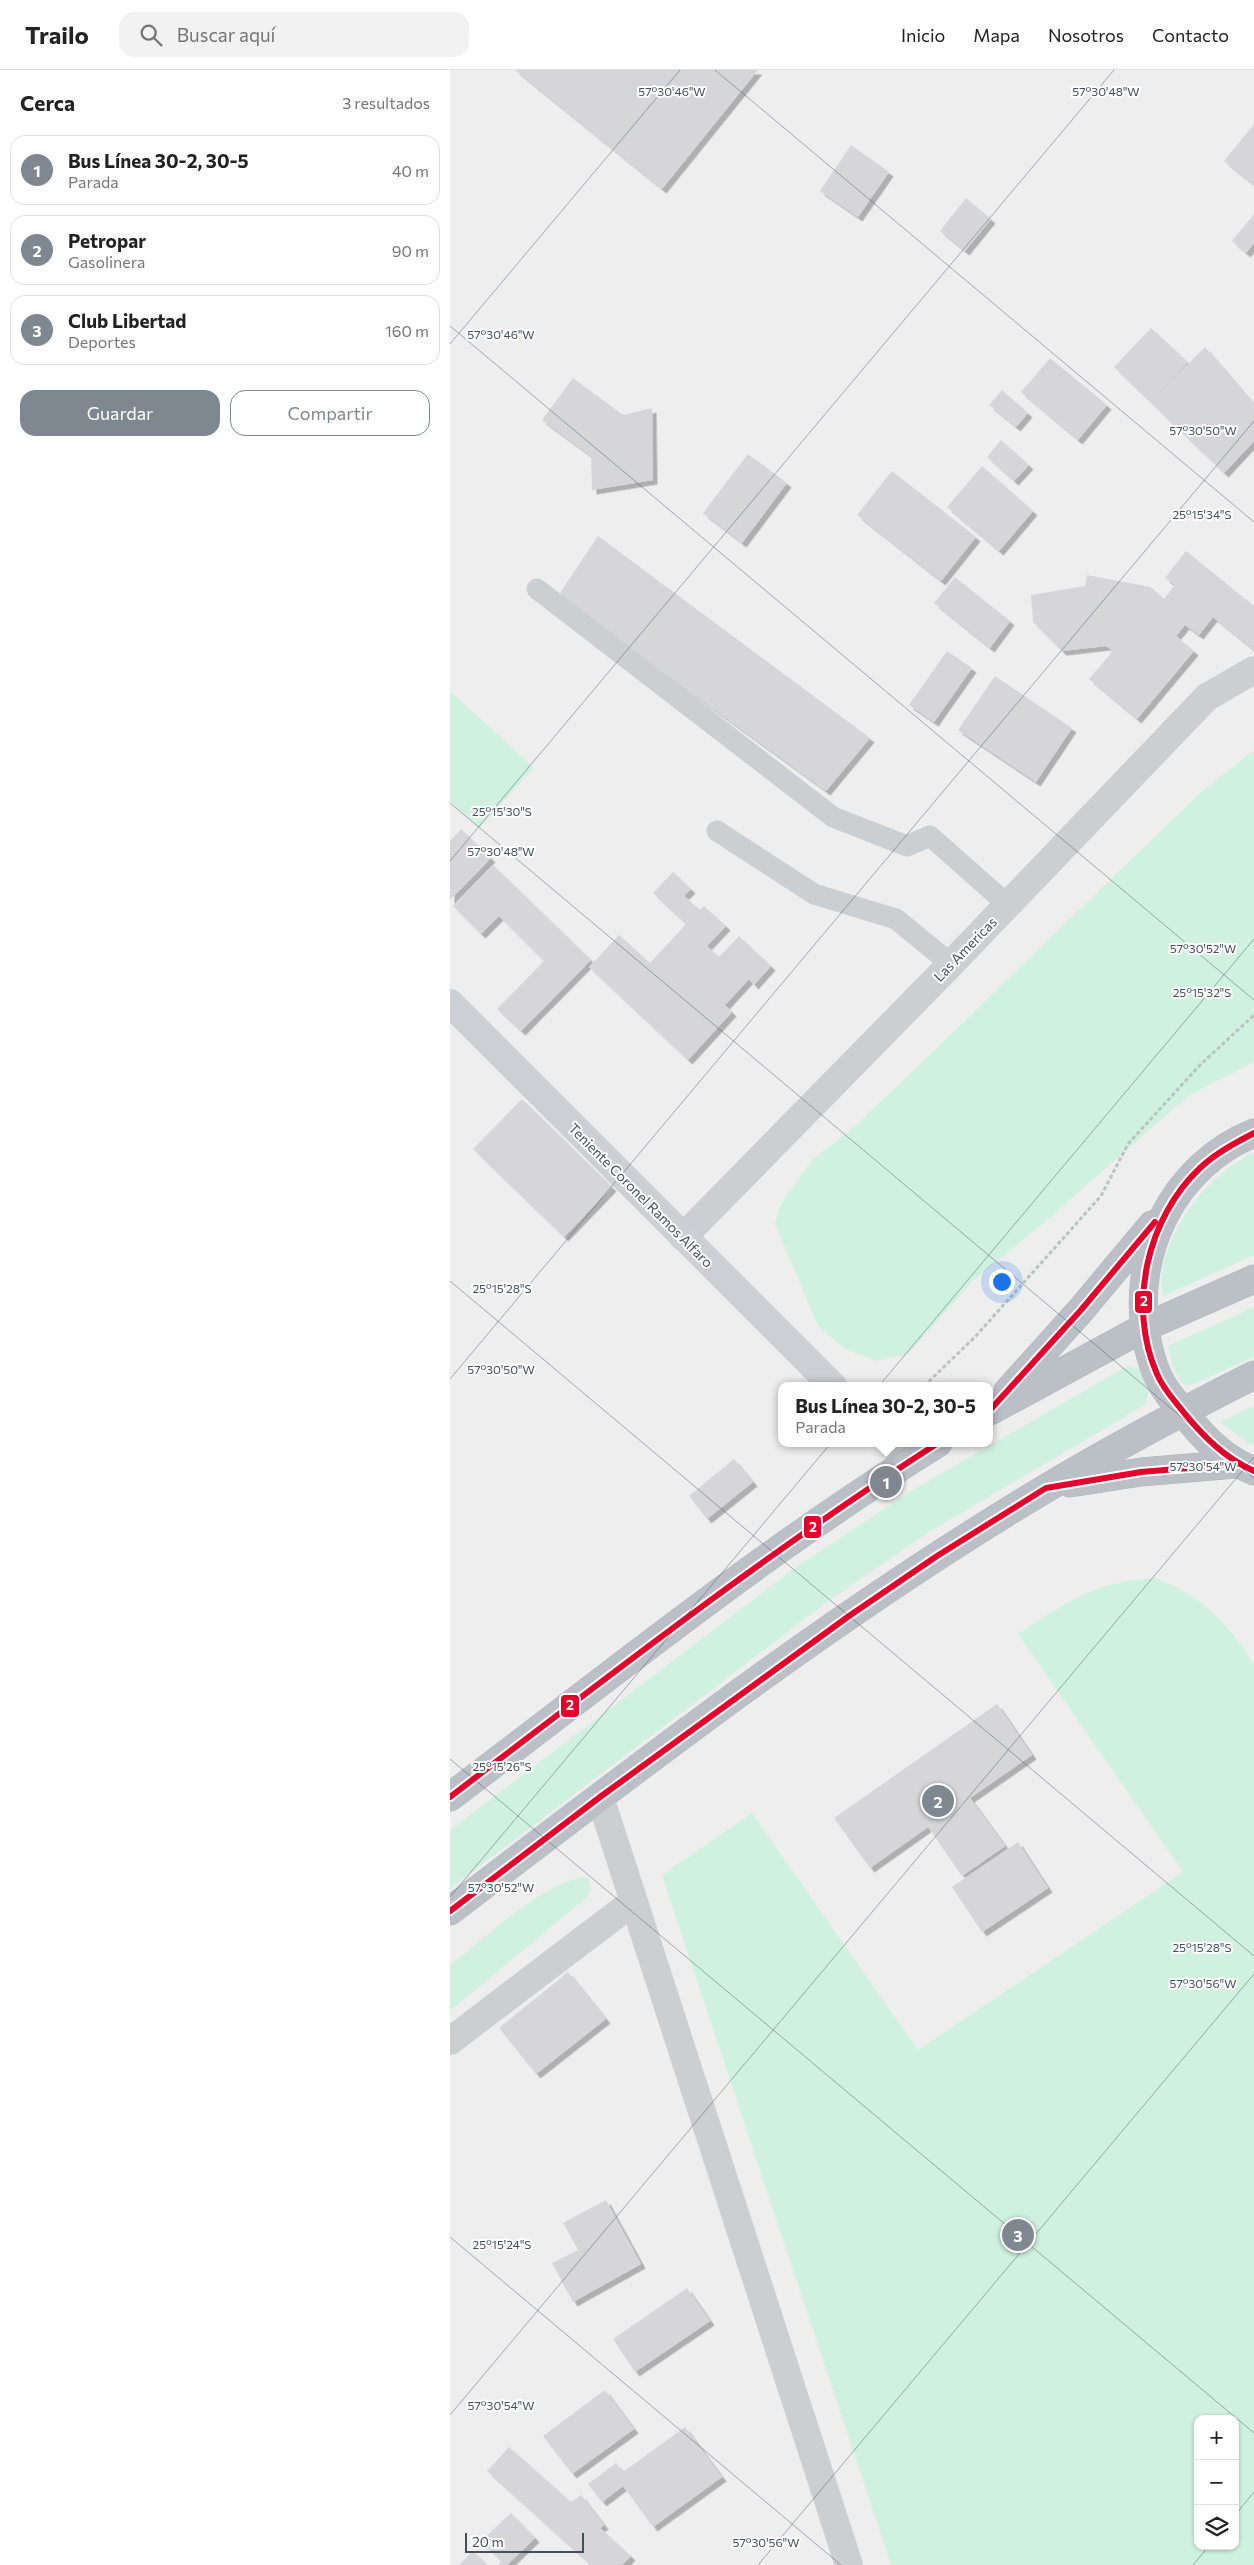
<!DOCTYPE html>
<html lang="es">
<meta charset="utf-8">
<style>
body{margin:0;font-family:Commissioner,sans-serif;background:#f2f2f2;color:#222}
.controls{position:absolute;right:15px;bottom:15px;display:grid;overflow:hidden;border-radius:10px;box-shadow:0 1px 4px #0004}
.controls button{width:45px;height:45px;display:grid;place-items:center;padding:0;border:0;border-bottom:1px solid #e0e0e0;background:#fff;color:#222;font:25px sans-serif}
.scale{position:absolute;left:15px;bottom:12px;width:119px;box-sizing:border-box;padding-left:5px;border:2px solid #434f5d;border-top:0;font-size:14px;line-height:18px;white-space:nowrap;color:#434f5d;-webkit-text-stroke:4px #fff;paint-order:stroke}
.you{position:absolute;left:551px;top:1211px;width:18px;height:18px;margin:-12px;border:4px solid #fff;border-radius:50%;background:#1a73e8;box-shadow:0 0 0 8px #1a73e833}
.badge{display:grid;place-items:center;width:32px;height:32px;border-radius:50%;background:#7f8790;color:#fff;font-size:16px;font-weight:700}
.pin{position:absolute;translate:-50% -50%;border:2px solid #fff;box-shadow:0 1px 5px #0006}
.popup{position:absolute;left:328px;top:1312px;width:215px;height:65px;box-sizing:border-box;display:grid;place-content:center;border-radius:10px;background:#fff;filter:drop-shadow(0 1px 4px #0005);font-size:16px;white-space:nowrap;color:#767676}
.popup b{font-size:19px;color:#222}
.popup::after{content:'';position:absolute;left:50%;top:100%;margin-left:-10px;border:10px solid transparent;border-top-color:#fff}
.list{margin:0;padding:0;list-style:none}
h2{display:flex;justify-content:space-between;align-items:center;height:65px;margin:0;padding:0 20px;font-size:21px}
h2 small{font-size:16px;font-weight:400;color:#767676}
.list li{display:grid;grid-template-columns:32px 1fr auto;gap:15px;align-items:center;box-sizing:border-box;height:70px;margin:0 10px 10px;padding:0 10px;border:1px solid #e0e0e0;border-radius:15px}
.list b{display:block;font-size:19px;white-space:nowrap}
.list p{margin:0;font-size:16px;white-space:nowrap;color:#767676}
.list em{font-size:16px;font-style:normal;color:#767676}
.actions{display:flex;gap:10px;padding:15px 20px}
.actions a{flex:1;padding:11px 0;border:1px solid #7f8790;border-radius:15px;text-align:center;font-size:18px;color:#7f8790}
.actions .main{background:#7f8790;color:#fff}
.icon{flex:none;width:28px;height:28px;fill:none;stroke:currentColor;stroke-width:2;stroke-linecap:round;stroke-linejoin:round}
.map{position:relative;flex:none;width:804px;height:2495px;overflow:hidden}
header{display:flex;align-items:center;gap:30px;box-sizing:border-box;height:70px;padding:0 25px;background:#fff;border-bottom:1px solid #e0e0e0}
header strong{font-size:24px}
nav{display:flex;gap:28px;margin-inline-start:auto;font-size:18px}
.search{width:350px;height:45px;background:#f2f2f2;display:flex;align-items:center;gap:12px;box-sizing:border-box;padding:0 18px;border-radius:15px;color:#767676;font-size:19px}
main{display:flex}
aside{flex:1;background:#fff}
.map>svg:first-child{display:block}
.green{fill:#d0f1df;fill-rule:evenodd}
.building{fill:#d6d6d9;filter:url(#shadow)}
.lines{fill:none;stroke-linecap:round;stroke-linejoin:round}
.highway-casing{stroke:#b2b7bf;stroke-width:29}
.path{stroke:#b7c4c2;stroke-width:3;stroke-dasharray:4 2.5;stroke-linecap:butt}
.lane{stroke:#cccfd2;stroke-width:21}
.street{stroke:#cccfd2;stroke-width:28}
.secondary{stroke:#cccfd3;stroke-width:28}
.highway{stroke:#bbc0c7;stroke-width:28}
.bus-1-casing{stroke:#fff;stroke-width:10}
.bus-1{stroke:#e4002b;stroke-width:6}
.ticks{fill:none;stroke:#434f5d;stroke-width:1;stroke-opacity:0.45}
.labels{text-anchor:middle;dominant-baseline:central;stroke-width:4;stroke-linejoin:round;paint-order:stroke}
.street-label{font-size:14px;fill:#434f5d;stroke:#fff}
.ticks-label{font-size:12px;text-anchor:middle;fill:#434f5d;stroke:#fff;stroke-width:4;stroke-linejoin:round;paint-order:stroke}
.line-badge{stroke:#fff;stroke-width:2}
.badge-label{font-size:14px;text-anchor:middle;font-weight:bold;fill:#fff}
</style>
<header>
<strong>Trailo</strong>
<div class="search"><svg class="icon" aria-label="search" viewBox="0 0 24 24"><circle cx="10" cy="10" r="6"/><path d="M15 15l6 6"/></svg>Buscar aquí</div>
<nav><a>Inicio</a><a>Mapa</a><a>Nosotros</a><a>Contacto</a></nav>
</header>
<main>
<aside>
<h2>Cerca<small>3 resultados</small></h2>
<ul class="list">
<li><span class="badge">1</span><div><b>Bus Línea 30-2, 30-5</b><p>Parada</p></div><em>40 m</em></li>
<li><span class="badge">2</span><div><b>Petropar</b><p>Gasolinera</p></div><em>90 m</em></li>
<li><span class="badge">3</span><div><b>Club Libertad</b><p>Deportes</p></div><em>160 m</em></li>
</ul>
<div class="actions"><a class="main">Guardar</a><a>Compartir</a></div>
</aside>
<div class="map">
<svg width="804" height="2495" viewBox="0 0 804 2495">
<defs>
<filter id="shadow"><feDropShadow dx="4.5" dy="4.5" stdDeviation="0" flood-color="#0004"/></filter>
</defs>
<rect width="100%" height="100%" fill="#efeeee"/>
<g class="green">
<polygon points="0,621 84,698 29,758 0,731"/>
<polygon points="804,680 804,992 738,1026 597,1150 522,1212 458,1284 427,1291 395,1279 368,1256 325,1154 330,1135 363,1089 401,1060 438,1025 749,724"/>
<path d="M804 1082V1185L714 1226C709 1215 712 1203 714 1192 726 1146 761 1104 804 1082Z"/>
<polygon points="804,1237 804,1287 739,1316 732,1314 723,1297 718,1277 720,1275"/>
<polygon points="677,1296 689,1299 699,1321 695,1335 479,1462 373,1535 0,1819 0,1760 345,1498 461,1421"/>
<polygon points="804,1336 804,1375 795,1371 770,1352"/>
<path d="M706 1508C749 1524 781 1555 804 1595V2495H441L212 1805 302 1743 468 1980 733 1802 568 1564C616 1532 646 1511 706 1508ZM748 2349H785V2476H748Z"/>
<path d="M134 1807 139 1810 141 1819 136 1828 0 1941V1895C33 1869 94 1812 134 1807Z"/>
</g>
<g class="building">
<polygon points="65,0 308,0 212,119"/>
<polygon points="804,54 804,115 774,91"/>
<polygon points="401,75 439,102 408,147 370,121"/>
<polygon points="516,128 541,149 515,181 490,161"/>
<polygon points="804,144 804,173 796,183 782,171"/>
<polygon points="701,258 738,292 709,323 755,277 804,334 804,371 774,403 664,297"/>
<polygon points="600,288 657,335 628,370 571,322"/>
<polygon points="123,308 173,345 202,338 203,410 142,420 141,386 92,350"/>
<polygon points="552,320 578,343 566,357 539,335"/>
<polygon points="551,370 579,395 564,411 537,387"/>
<polygon points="298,384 337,413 292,473 253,443"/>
<polygon points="532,396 583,441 549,481 497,437"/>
<polygon points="442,401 526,467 491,511 407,445"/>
<polygon points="148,466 420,668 376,721 108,526"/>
<polygon points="736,481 804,536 804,580 763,547 749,565 735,555 726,566 744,581 687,649 639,609 663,581 656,576 612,581 583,552 581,525 635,516 637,505 701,517 714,529 725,515 715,508"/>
<polygon points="505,507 560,551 540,578 484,533"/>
<polygon points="497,581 522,598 484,652 459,635"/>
<polygon points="545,606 622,658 586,712 508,660"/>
<polygon points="11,759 41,788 0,830 0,771"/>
<polygon points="43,795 141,890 71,961 47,939 94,891 49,846 31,864 3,836"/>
<polygon points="223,802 241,819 234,826 250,840 254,836 276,856 257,876 269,887 289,866 321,896 304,915 299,909 275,935 282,942 238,990 139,897 169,865 200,893 236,854 203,823"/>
<polygon points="72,1029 162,1117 114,1167 23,1079"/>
<polygon points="284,1389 303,1412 257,1449 239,1426"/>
<polygon points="547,1634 582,1685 520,1728 555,1776 512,1806 478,1757 420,1798 384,1748"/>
<polygon points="568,1772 598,1818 532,1862 502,1817"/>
<polygon points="118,1902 156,1949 86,2004 49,1958"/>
<polygon points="156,2130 191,2194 123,2232 102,2193 128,2180 113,2153"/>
<polygon points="237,2218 260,2251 185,2302 163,2269"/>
<polygon points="155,2320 184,2359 122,2404 93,2366"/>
<polygon points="235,2357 272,2407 203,2457 173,2416 152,2432 138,2414 166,2393 173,2402"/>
<polygon points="59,2377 121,2432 131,2425 154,2455 150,2458 181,2486 172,2495 141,2495 37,2401"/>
<polygon points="61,2443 85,2468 57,2495 48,2495 51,2491 31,2471"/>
<polygon points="23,2481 37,2495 9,2495"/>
</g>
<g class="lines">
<defs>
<g id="highway">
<path d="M804 1063C722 1096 680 1186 697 1271 700 1285 704 1301 712 1314 718 1325 727 1334 735 1344 754 1369 774 1389 804 1401"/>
<polyline points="558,1321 631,1240 702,1155"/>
<polyline points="540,1341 695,1257 804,1209"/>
<polyline points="620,1413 691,1402 786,1394"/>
<path d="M0 1727C160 1606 317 1479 488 1373"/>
<path d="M0 1841C192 1694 387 1543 595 1419 663 1378 733 1341 804 1305"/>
</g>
</defs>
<use href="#highway" class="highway-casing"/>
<polyline class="path" points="474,1316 525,1267 651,1126 678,1074 750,995 804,945"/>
<g class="lane">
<polyline points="87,519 383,747 457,776 480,766 558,835"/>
<polyline points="267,761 364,824 446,849 501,894"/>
</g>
<g class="street">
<polyline points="233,1167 501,894 757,627 804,600"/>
<polyline points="150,1727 399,2495"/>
<polyline points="0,1971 183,1832"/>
</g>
<g class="secondary">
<polyline points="0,933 383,1316"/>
<polyline points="441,1373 459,1391"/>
</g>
<use href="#highway" class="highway"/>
<defs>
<g id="bus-1">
<path d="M804 1063C785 1073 766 1083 750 1098 697 1148 677 1236 707 1304 713 1319 725 1331 735 1344 755 1368 775 1388 804 1401"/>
<polyline points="540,1340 631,1240 705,1152"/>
<path d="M0 1727C160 1605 318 1482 488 1373"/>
<polyline points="0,1841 150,1727 399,1546 487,1486 596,1418 691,1402 786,1394"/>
</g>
</defs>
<use href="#bus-1" class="bus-1-casing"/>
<use href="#bus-1" class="bus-1"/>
</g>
<path class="ticks" d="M265 0 804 452M0 256 804 930M0 274 230 0M0 733 804 1408M0 791 664 0M0 1211 804 1886M0 1309 804 351M0 1689 804 2363M0 1827 804 869M0 2167 391 2495M0 2345 804 1387M785 2445 804 2422M308 2495 804 1904M743 2495 759 2476"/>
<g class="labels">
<g class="street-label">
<text transform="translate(515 879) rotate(-46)">Las Americas</text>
<text transform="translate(191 1125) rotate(45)">Teniente Coronel Ramos Alfaro</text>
</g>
</g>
<g class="ticks-label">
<text x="222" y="26">57°30'46"W</text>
<text x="656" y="26">57°30'48"W</text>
<text x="51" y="269">57°30'46"W</text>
<text x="753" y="365">57°30'50"W</text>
<text x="752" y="449">25°15'34"S</text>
<text x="52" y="746">25°15'30"S</text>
<text x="51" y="786">57°30'48"W</text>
<text x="753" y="883">57°30'52"W</text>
<text x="752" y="927">25°15'32"S</text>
<text x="52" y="1223">25°15'28"S</text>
<text x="51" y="1304">57°30'50"W</text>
<text x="753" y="1401">57°30'54"W</text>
<text x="52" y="1701">25°15'26"S</text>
<text x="51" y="1822">57°30'52"W</text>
<text x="752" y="1882">25°15'28"S</text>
<text x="753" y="1918">57°30'56"W</text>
<text x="52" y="2179">25°15'24"S</text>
<text x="51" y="2340">57°30'54"W</text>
<text x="316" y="2477">57°30'56"W</text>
</g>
<g class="line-badge">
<rect x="684" y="1220" width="19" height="24" rx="5" fill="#e4002b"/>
<rect x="353" y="1445" width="19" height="24" rx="5" fill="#e4002b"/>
<rect x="110" y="1624" width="20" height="24" rx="5" fill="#e4002b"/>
</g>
<g class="badge-label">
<text x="694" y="1236">2</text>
<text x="363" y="1462">2</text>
<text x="120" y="1640">2</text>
</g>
</svg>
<div class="controls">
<button>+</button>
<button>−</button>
<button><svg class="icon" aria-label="layers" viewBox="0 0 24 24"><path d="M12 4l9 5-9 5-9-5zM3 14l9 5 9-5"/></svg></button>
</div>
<div class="scale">20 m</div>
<div class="you"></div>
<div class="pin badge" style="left:436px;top:1412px">1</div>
<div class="popup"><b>Bus Línea 30-2, 30-5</b>Parada</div>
<div class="pin badge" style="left:488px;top:1731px">2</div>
<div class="pin badge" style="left:568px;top:2165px">3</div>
</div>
</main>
